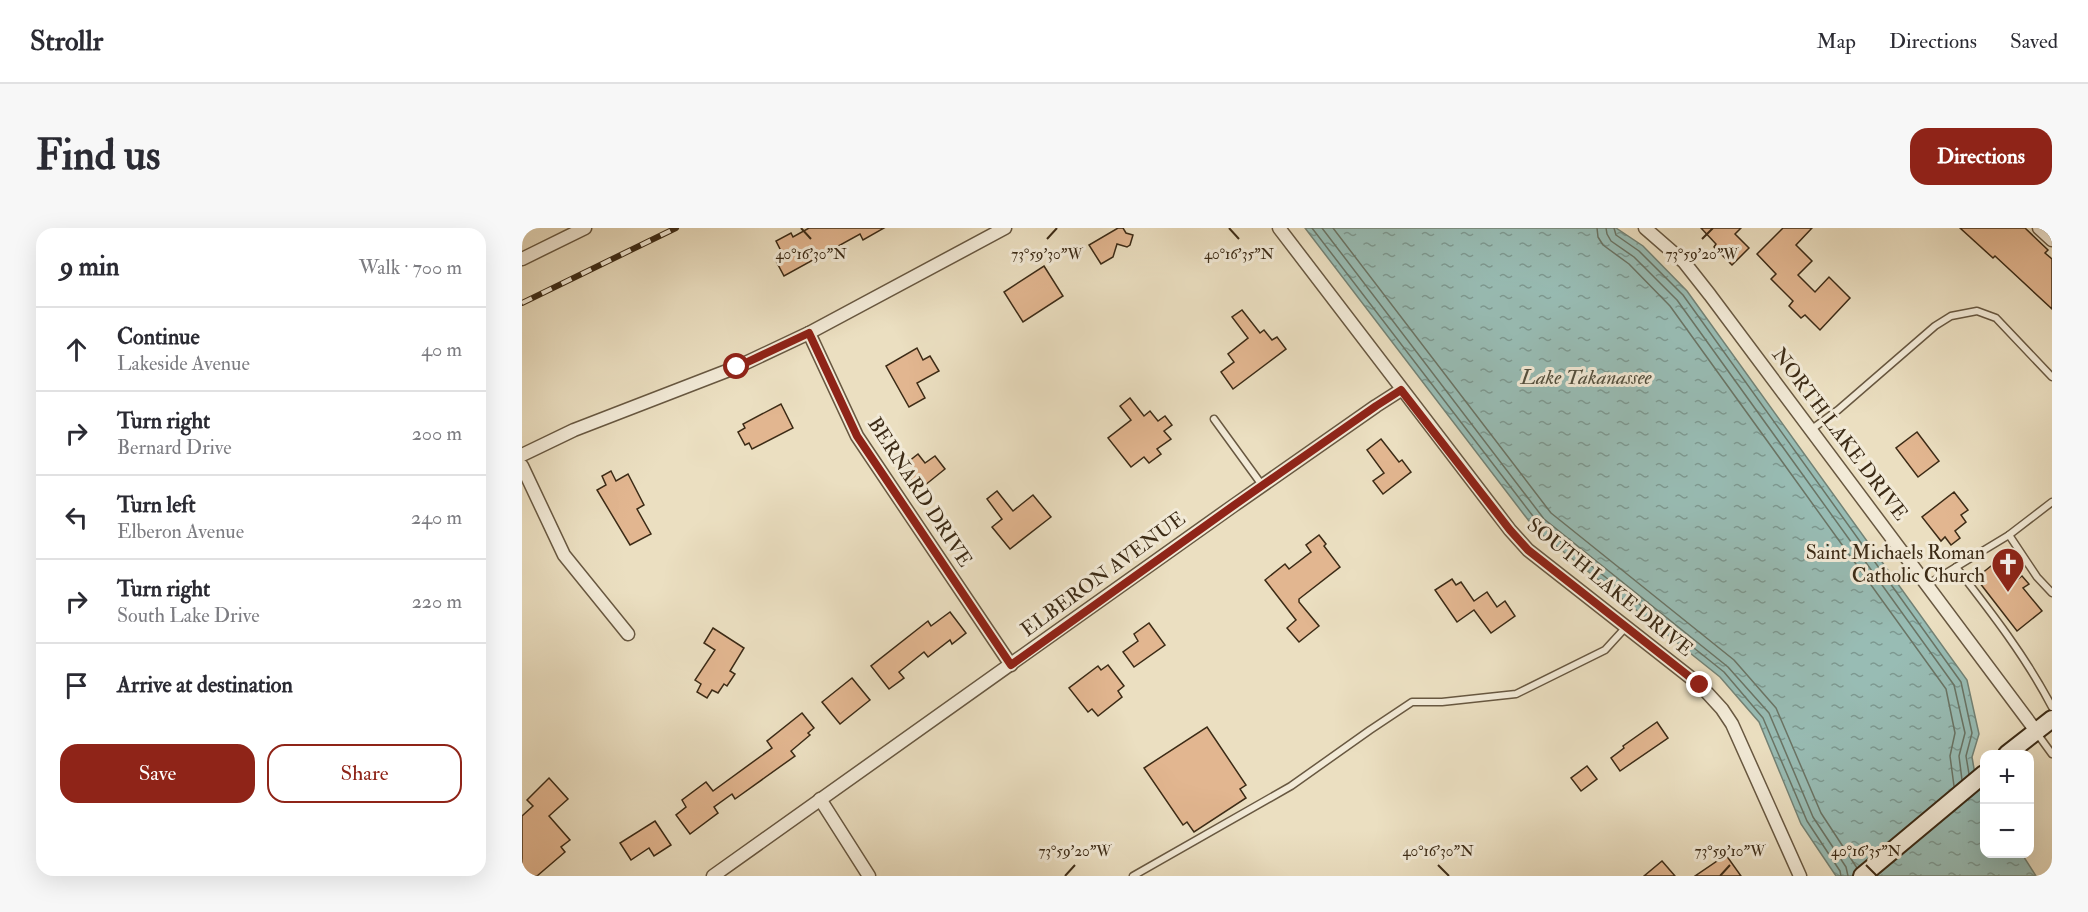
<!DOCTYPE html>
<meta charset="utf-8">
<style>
body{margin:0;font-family:"IM FELL Double Pica",serif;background:#f7f7f7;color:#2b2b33}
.controls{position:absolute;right:18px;bottom:18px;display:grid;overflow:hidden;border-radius:12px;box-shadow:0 6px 24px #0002}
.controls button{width:54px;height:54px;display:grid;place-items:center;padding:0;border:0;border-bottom:2px solid #e1e1e2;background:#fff;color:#2b2b33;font:30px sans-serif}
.stop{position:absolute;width:18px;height:18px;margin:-14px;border:4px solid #8f2418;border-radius:50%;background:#fff}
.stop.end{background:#8f2418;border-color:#fff;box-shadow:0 2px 6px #0008}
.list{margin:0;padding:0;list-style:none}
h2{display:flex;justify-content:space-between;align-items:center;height:78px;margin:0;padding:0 24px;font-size:26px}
h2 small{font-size:20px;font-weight:400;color:#7c7c81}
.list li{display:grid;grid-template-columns:39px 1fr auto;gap:18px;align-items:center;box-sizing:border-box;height:84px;padding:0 24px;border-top:2px solid #e1e1e2}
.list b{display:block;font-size:22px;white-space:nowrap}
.list p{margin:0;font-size:20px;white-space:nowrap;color:#7c7c81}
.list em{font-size:20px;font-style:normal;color:#7c7c81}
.actions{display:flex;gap:12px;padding:18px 24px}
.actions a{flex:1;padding:14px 0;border:2px solid #8f2418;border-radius:18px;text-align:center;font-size:21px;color:#8f2418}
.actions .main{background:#8f2418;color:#fff}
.icon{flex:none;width:33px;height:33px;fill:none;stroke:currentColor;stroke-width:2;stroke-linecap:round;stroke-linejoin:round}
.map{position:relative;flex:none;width:1530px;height:648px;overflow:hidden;border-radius:18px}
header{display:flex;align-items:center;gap:36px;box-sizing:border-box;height:84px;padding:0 30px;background:#fff;border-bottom:2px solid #e1e1e2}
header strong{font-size:28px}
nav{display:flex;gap:33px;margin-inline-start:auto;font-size:21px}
.intro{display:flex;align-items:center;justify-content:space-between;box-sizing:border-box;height:144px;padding:0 36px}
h1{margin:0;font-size:42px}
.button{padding:15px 27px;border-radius:18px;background:#8f2418;color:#fff;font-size:21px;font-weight:700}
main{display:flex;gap:36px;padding:0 36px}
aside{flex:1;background:#fff;border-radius:18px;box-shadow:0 6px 24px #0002}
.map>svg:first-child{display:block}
.water{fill:url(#water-ripples);stroke:#738275;stroke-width:1.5}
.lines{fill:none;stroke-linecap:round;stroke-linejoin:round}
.shore{stroke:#6a7465;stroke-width:1.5}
.building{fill:#e2b690;stroke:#3c2b16;stroke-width:1.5}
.lane-casing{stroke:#685841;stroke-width:9}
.street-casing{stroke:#685841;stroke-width:15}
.secondary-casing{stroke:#3c2b16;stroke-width:20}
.lane{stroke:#f2ead7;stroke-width:6}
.street{stroke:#f2ead7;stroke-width:12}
.secondary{stroke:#f2ead7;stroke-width:16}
.rail-casing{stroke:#3c2b16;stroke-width:6}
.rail{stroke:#f2ead7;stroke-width:4;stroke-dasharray:11;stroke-linecap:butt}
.route{stroke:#8f2418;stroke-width:8}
.ticks{fill:none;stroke:#3c2b16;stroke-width:2}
.labels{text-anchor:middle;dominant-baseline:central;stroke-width:6;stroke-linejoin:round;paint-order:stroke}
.street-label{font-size:20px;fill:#3c2b16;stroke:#f2ead7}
.poi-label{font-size:20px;fill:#3c2b16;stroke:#f2ead7;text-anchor:end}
.water-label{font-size:21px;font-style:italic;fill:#534f3e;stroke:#f2ead7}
.ticks-label{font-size:15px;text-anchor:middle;fill:#3c2b16;stroke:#f2ead7;stroke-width:6;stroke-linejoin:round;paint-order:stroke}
</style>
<header>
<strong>Strollr</strong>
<nav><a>Map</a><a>Directions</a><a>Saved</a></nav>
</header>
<div class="intro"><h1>Find us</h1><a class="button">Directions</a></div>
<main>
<aside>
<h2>9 min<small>Walk · 700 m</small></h2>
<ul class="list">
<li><svg class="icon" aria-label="ahead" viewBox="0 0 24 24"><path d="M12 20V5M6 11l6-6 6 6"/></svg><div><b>Continue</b><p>Lakeside Avenue</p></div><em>40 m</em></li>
<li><svg class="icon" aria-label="right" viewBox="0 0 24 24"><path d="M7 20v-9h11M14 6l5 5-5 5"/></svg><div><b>Turn right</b><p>Bernard Drive</p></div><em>200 m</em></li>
<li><svg class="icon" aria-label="left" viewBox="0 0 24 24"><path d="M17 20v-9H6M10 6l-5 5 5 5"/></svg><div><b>Turn left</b><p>Elberon Avenue</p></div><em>240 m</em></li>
<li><svg class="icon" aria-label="right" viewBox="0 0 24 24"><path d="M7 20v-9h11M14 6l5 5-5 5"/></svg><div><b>Turn right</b><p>South Lake Drive</p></div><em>220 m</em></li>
<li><svg class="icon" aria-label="arrive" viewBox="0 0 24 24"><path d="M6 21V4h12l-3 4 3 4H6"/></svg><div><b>Arrive at destination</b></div></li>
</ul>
<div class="actions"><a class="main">Save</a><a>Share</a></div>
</aside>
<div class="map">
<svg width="1530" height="648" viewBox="0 0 1530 648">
<defs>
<pattern id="water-ripples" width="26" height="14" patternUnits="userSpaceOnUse" patternTransform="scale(1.5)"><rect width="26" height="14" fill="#98bcb4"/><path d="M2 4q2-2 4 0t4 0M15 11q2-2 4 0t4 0" fill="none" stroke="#7d9991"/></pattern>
</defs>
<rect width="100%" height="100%" fill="#ebdfc1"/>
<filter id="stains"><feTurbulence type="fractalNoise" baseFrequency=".00333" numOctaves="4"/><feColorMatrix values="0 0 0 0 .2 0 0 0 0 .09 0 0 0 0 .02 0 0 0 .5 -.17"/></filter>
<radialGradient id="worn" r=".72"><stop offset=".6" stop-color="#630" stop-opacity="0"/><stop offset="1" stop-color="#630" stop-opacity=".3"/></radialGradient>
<polygon class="water" points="783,0 1094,0 1121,18 1165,63 1445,452 1457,506 1450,529 1454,552 1462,566 1462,626 1500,626 1514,648 1314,648 1279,596 1237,494 1198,449 1013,301"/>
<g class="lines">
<g class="shore">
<polyline points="790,0 1017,296 1202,444 1241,490 1285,593 1318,643 1319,648"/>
<polyline points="800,0 1022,291 1206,439 1247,485 1291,589 1324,639 1326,648"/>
<polyline points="811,0 1029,285 1212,432 1254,480 1299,585 1335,640"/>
<polyline points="1075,0 1076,9 1081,17 1107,36 1148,78 1424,461 1433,505 1428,528 1432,558"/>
<polyline points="1084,0 1085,6 1089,13 1112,29 1155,72 1432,457 1443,505 1437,528 1440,552"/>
<polyline points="1092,0 1094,7 1117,23 1161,67 1439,454 1450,505 1444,528 1447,546"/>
</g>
</g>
<g class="building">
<polygon points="287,0 362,0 341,12 338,6 262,48 253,31 261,27 254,13 269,5 271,9"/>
<polygon points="596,0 601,0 604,5 611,7 608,17 605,19 595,16 591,29 579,36 567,17"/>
<polygon points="1179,0 1219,0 1213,6 1227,20 1210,37 1192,19 1194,16"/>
<polygon points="1261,0 1290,0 1274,17 1290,33 1276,47 1293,64 1307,49 1328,70 1298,102 1283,87 1279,90 1267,78 1271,73 1249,51 1254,46 1235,26"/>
<polygon points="1438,0 1503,0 1526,22 1523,25 1530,31 1530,81 1473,28 1471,30"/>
<polygon points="522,38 541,68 501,94 482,64"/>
<polygon points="720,82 738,105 742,102 750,112 755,109 764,121 711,161 699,144 712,134 706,126 726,110 710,89"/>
<polygon points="395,120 401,132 408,128 417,143 395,155 403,170 387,179 364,138"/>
<polygon points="608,170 622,188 628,183 636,193 643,188 650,197 642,203 649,211 635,221 639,226 627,235 622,229 609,239 586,210 609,192 598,178"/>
<polygon points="259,176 271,200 230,221 227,215 223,217 216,204 223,200 221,196"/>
<polygon points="1395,204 1417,233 1396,249 1374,220"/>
<polygon points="859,211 877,234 880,232 889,244 861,266 851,253 862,245 845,222"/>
<polygon points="396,226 403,235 413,228 423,241 397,262 386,248 392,242 386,234"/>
<polygon points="89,243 94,253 106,246 122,277 115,281 129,306 108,317 75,262 84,257 80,248"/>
<polygon points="475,263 491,283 511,267 529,289 488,321 470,299 480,291 465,271"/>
<polygon points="1432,264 1446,282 1439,287 1444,294 1433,303 1438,310 1429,317 1423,309 1419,313 1400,289"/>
<polygon points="797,307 804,316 802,318 818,339 777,371 777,374 797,398 777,414 765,400 774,392 743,352 763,336 767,341 789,324 784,317"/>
<polygon points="1479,330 1496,351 1500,348 1507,356 1501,360 1520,383 1495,403 1454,350"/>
<polygon points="930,351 934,357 939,354 952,373 965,364 975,379 983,373 993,388 969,405 952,382 935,394 913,362"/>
<polygon points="428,384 444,405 430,416 428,412 406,429 402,424 377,444 382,450 367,461 349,438 406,393 409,398"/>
<polygon points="627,395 643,417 612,439 601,424 616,413 612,406"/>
<polygon points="191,400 222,420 208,443 213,446 205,458 202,456 196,465 190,462 185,470 175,464 179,456 173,452 193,422 182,415"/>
<polygon points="586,437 602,458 596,463 600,469 576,488 570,481 566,484 547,460 576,438 579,442"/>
<polygon points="330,450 348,472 318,496 300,474"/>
<polygon points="280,485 292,500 286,505 288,507 269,523 273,528 213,571 210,566 192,579 196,585 168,606 154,587 164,579 160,572 184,554 191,563 250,520 245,513"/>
<polygon points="1135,494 1146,510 1098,543 1089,530 1102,520 1101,518"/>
<polygon points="685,499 724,557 718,561 724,570 672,604 665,594 661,597 622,540"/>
<polygon points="1065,538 1075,551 1059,563 1049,550"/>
<polygon points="27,550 46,571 27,588 48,612 39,619 43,624 15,648 7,648 0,640 0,588 11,578 5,572"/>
<polygon points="133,593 149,617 132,628 127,620 109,632 98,615"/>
<polygon points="1204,627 1219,648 1173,648"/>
<polygon points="1140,633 1153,648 1122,648"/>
</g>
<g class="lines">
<defs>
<g id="lane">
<polyline points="692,191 740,257"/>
<polyline points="1290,201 1316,182 1413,98 1429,88 1455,83 1474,90 1530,149"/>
<polyline points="1487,307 1515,349 1530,365"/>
<path d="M1434 339C1469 384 1504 429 1530 479"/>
<polyline points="1406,356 1487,307 1530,274"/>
<polyline points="1514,504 1530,526"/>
<polyline points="611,648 769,558 848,502 890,474 920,474 994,466 1083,422 1104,399"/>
</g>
<g id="street">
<polyline points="757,0 988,302 1006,322 1178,457 1200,481 1210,496 1278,648"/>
<polyline points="1123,0 1162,34 1188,67 1514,503"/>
<polyline points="1517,0 1530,12"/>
<polyline points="0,31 63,0"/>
<polyline points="287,105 335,208 489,437"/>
<polyline points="0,227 52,202 215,139 287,105 483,0"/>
<polyline points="0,238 42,327 106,406"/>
<polyline points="298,571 347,648"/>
<polyline points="191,648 711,278 854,178 879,162"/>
</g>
<g id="secondary">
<polyline points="1485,526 1530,491"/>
<polyline points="1340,648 1462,546"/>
</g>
</defs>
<use href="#lane" class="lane-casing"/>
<use href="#street" class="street-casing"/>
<use href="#secondary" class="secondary-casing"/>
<use href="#lane" class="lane"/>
<use href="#street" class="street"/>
<use href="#secondary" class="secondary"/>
<defs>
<polyline id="rail" points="0,75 154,0"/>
</defs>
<use href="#rail" class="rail-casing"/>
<use href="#rail" class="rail"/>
</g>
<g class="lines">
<polyline class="route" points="215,139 287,105 335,208 489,437 711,278 854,178 879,162 988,302 1006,322 1178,457"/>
</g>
<path class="ticks" d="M279 0 289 11M707 0 717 11M525 11 535 0M1180 11 1191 0M916 637 927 648M1344 637 1355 648M543 648 553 637M1198 648 1208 637"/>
<defs>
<symbol id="church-pin" viewBox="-11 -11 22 30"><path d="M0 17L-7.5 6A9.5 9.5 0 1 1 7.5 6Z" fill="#8f2418" stroke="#f2ead7"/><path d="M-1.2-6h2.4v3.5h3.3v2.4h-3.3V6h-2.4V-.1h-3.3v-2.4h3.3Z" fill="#fff"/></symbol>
</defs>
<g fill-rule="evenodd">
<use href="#church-pin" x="1467" y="317" width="38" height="52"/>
</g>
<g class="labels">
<g class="street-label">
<text transform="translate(1318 206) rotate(53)">NORTH LAKE DRIVE</text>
<text transform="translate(398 264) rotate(57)">BERNARD DRIVE</text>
<text transform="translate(581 346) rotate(-36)">ELBERON AVENUE</text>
<text transform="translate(1088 359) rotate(39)">SOUTH LAKE DRIVE</text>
</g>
<g class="poi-label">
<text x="1463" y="324">Saint Michaels Roman<tspan x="1463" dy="23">Catholic Church</tspan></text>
</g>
<g class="water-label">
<text x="1064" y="149">Lake Takanassee</text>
</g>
</g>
<g class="ticks-label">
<text x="289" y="31">40°16'30"N</text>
<text x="525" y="31">73°59'30"W</text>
<text x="717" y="31">40°16'35"N</text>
<text x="1180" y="31">73°59'20"W</text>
<text x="553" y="628">73°59'20"W</text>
<text x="916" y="628">40°16'30"N</text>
<text x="1208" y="628">73°59'10"W</text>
<text x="1344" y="628">40°16'35"N</text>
</g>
<rect width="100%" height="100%" filter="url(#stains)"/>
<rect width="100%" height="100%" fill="url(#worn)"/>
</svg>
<div class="controls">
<button>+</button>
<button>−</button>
</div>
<div class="stop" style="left:215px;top:139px"></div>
<div class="stop end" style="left:1178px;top:457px"></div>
</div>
</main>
